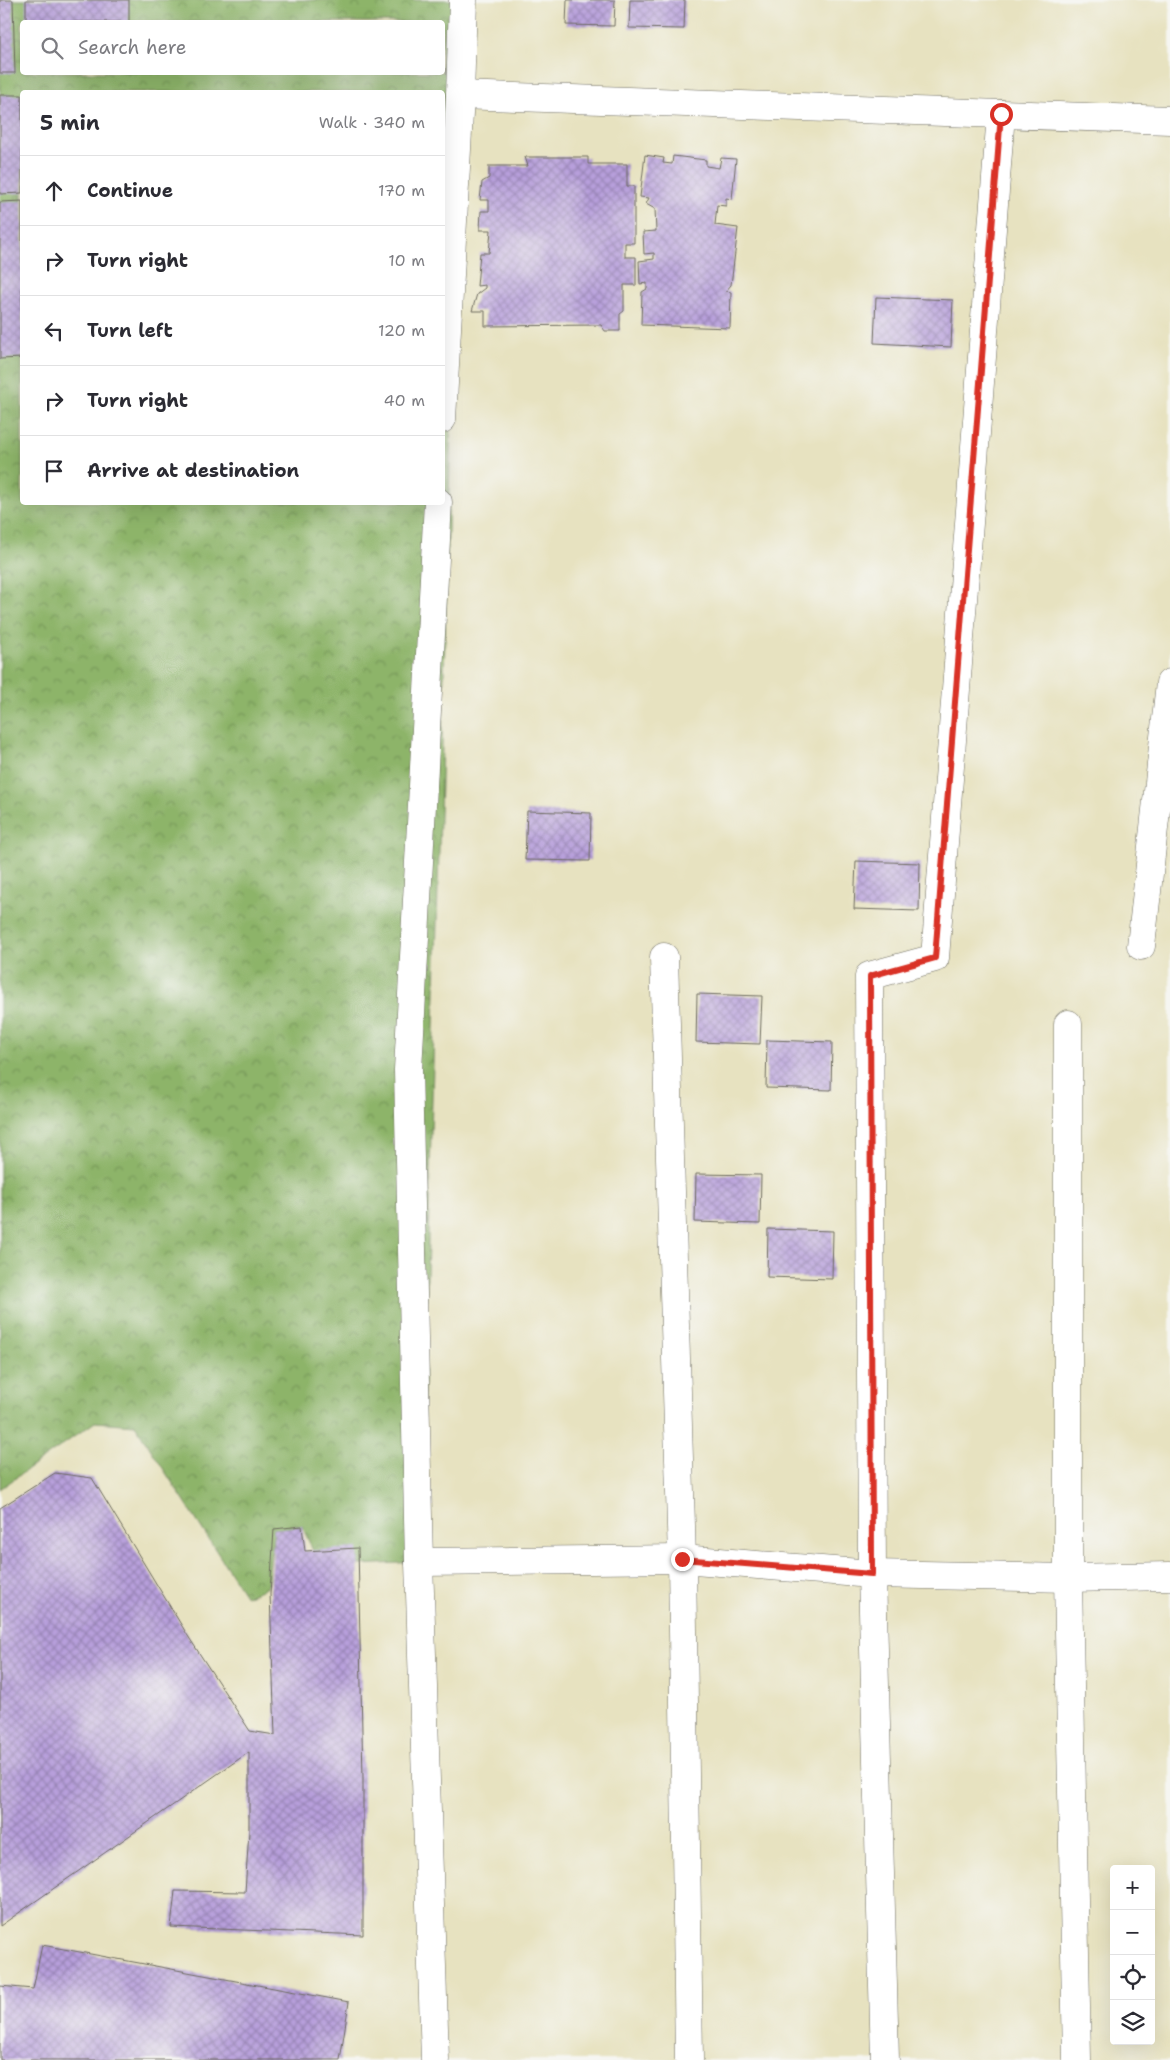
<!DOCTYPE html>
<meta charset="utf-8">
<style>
body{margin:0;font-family:"Shantell Sans",sans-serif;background:#f7f7f7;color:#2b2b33}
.controls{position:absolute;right:15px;bottom:15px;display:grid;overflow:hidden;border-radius:5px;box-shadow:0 5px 20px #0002}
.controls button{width:45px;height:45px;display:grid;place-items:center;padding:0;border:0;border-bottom:1px solid #e1e1e2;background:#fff;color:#2b2b33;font:25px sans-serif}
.stop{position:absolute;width:15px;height:15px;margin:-11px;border:4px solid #d93025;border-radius:50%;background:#fff}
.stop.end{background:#d93025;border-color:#fff;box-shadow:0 1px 5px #0008}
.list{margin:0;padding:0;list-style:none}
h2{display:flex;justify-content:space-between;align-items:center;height:65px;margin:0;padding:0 20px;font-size:21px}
h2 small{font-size:16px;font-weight:400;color:#7c7c81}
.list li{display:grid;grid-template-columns:32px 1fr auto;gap:15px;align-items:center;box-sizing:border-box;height:70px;padding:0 20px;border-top:1px solid #e1e1e2}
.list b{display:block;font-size:19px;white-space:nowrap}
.list em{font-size:16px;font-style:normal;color:#7c7c81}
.icon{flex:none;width:28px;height:28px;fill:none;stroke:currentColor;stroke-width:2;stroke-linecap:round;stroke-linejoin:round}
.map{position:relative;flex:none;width:1170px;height:2060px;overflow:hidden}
.search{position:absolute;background:#fff;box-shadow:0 5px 20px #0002;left:20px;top:20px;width:425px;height:55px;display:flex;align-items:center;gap:12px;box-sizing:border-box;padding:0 18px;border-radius:5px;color:#7c7c81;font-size:19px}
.panel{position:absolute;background:#fff;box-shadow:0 5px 20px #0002;left:20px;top:90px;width:425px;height:415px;border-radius:5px}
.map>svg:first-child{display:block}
.forest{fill:url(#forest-crowns);stroke:#5c704a;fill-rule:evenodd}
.building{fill:url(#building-cross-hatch)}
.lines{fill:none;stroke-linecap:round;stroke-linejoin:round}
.minor-casing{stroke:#6d6b5f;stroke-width:29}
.minor{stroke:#fff;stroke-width:28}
.route{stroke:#d93025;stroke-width:6}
</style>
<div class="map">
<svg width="1170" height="2060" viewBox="0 0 1170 2060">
<defs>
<pattern id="forest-crowns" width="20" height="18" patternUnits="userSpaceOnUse" patternTransform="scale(1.25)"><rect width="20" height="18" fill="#8db469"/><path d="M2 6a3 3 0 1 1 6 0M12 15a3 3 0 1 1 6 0" fill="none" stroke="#739357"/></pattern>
<pattern id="building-cross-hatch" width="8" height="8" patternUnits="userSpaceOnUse" patternTransform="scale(1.25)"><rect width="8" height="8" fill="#b79fdb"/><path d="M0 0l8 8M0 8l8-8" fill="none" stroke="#9582b2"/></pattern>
</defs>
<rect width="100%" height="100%" fill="#f6f6f2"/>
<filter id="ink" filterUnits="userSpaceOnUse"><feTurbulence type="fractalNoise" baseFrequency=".02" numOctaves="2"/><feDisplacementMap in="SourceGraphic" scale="10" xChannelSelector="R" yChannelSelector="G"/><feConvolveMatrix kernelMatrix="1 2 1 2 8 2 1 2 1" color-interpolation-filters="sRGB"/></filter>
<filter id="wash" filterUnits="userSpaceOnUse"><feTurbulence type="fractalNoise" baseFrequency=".0096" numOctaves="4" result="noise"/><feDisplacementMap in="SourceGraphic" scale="20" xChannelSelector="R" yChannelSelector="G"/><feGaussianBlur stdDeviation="1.12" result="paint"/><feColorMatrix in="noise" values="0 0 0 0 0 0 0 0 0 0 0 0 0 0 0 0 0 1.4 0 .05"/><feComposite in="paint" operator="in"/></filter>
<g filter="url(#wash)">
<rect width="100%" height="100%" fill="#e7e2c0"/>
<path class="forest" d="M0 0H463L419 1562 358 1565 314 1553 302 1526 274 1529 267 1587 246 1597 135 1425 95 1422 0 1489ZM22 22H442V72H22ZM22 92H442V502H22Z"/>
<g id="blocks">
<g class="building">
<polygon points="0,0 13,0 15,73 0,73"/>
<rect x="26" y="0" width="103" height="22"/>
<polygon points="567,0 615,0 614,26 566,25"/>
<polygon points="630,0 685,0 684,29 629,28"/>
<polygon points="0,95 22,95 22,193 0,194"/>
<polygon points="645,155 664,158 663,163 672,164 673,156 706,160 706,166 719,168 721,158 736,159 732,199 726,198 726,206 717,205 715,225 738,228 731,285 726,291 731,292 730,328 641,325 642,292 647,289 647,283 640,284 639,261 654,259 654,253 644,254 643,232 656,231 655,209 646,204 649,198 640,197"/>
<polygon points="525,157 588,157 588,164 627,164 627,186 634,186 634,243 625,243 625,257 636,257 636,285 624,285 624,311 620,314 620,331 605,331 601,325 485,326 485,311 472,311 477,294 485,288 485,285 477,286 480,253 489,253 491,230 480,230 481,211 489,211 489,200 480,200 482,182 489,178 489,166 528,166"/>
<polygon points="22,201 22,358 0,359 0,202"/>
<polygon points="876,297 953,300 951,347 874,343"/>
<polygon points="527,811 591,813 590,861 525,860"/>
<polygon points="856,861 920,863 919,911 854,909"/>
<polygon points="697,994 762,996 760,1044 696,1042"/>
<polygon points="767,1040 832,1042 831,1090 766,1088"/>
<polygon points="696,1174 761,1175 760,1224 695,1222"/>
<polygon points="768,1229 833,1231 832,1279 767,1277"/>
<polygon points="55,1473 92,1478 188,1636 250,1731 275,1735 270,1594 274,1529 302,1526 305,1551 358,1548 363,1778 363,1935 171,1927 175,1891 245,1892 249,1831 249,1752 0,1926 0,1508"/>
<polygon points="42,1945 349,2002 340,2060 0,2060 0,1986 33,1989"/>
</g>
</g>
</g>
<g filter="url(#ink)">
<use href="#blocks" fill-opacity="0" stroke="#6d6b5f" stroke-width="1"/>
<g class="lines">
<defs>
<g id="minor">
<polyline points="460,95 1170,120"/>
<polyline points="442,419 460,95 463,0"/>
<polyline points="1141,946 1170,683"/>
<polyline points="664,957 682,1559 689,2060"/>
<polyline points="1068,1024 1068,1578 1077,2060"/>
<polyline points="419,1562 682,1559 872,1574 1068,1578 1170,1576"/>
<polyline points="435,2060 419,1562 408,1070 438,502"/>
<polyline points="885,2060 872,1574 869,976 935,958 1001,114"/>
</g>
</defs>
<use href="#minor" class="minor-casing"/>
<use href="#minor" class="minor"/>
</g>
</g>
<g class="lines" filter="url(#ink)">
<polyline class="route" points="682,1559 872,1574 870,976 935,958 1001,114"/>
</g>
</svg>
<div class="controls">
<button>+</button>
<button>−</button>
<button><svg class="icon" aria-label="locate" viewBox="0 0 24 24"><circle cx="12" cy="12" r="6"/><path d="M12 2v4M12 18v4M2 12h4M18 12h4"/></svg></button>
<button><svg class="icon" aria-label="layers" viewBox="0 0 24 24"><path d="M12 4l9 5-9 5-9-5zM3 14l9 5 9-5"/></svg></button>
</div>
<div class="stop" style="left:1001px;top:114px"></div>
<div class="stop end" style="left:682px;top:1559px"></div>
<div class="search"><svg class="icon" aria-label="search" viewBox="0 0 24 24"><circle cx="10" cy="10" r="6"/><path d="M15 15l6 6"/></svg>Search here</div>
<section class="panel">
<h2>5 min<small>Walk · 340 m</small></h2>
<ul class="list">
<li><svg class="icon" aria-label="ahead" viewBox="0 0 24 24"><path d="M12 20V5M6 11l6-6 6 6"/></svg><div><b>Continue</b></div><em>170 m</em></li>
<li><svg class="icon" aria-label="right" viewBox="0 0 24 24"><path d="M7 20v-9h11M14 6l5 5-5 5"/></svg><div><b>Turn right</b></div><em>10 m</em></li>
<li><svg class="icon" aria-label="left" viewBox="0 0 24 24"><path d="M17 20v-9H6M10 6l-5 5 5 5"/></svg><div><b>Turn left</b></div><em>120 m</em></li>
<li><svg class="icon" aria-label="right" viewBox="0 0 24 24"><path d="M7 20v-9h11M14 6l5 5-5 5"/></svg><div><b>Turn right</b></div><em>40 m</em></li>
<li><svg class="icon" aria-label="arrive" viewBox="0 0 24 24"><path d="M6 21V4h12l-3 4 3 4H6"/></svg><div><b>Arrive at destination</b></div></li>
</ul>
</section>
</div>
